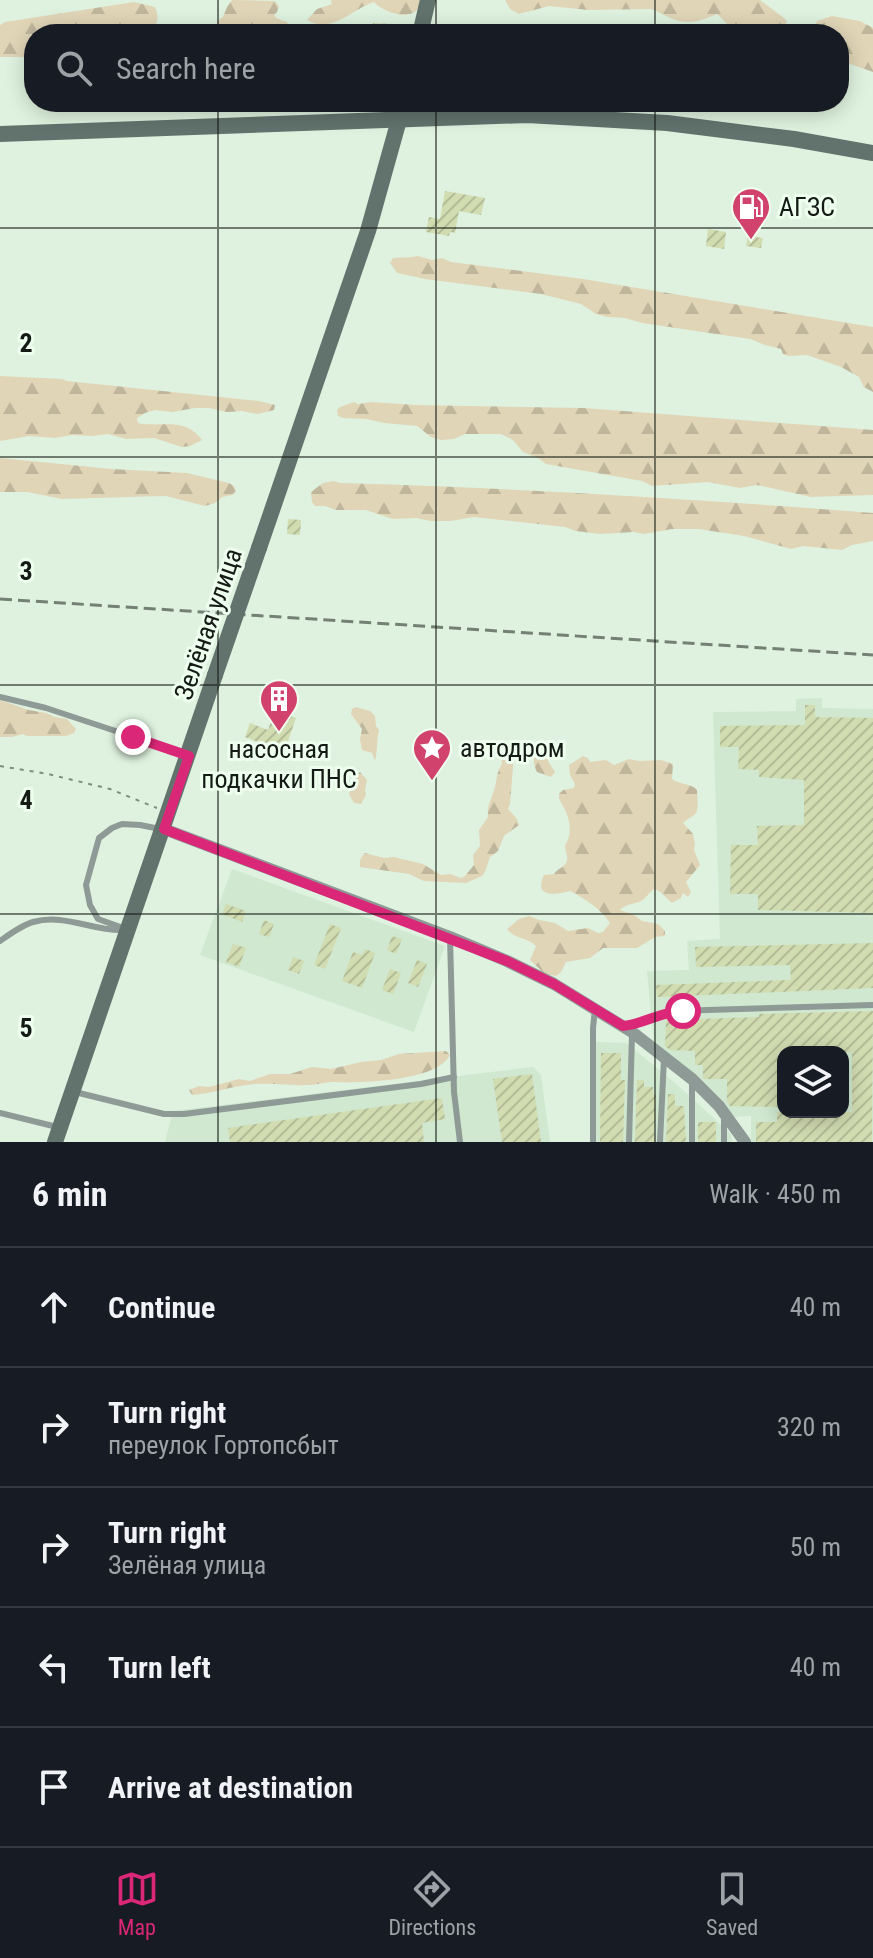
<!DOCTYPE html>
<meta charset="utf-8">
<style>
body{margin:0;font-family:"Roboto Condensed",sans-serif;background:#242831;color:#f1f3f6}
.controls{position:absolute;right:24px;bottom:24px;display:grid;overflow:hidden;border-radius:16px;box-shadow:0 4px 20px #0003}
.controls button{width:72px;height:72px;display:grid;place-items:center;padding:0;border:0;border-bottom:2px solid #363941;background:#171b24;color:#f1f3f6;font:40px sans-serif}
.stop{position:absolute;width:24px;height:24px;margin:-18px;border:6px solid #db2777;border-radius:50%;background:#fff}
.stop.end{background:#db2777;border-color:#fff;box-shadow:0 2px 8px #0008}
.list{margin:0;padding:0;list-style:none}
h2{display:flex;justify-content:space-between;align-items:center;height:104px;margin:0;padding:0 32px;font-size:34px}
h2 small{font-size:26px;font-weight:400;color:#9ea1a6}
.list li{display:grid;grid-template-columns:52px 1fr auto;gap:24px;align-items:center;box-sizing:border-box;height:120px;padding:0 32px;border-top:2px solid #363941}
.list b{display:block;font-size:30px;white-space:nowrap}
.list p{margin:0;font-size:26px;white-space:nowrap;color:#9ea1a6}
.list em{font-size:26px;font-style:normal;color:#9ea1a6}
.icon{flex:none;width:44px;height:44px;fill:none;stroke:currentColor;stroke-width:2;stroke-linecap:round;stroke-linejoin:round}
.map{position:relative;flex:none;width:873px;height:1142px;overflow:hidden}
.search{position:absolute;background:#171b24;box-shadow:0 4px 20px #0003;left:24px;right:24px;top:24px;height:88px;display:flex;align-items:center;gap:20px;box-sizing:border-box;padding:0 28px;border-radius:32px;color:#9ea1a6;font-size:30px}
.sheet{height:704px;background:#171b24}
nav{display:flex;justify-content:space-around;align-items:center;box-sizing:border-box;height:112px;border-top:2px solid #363941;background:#171b24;font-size:22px;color:#9ea1a6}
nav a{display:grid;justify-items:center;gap:4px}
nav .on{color:#db2777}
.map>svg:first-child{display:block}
.built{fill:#cfe8cf;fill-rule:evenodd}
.forest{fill:url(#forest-firs)}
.building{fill:url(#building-hatch)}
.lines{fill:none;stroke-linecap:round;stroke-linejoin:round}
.path{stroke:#7e8b7e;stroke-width:2;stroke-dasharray:4 6;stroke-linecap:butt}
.lane{stroke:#8e9a96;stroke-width:6}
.street{stroke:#8e9a96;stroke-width:12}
.secondary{stroke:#62736d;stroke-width:16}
.rail{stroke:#748074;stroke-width:3;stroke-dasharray:12 6;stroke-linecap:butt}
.secondary-bridge{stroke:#62736d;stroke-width:16}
.route{stroke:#db2777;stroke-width:10}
.grid{fill:none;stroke:#141a14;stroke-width:2;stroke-opacity:0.55}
.labels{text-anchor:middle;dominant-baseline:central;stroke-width:6;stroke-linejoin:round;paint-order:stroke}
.poi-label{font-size:26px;fill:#141a14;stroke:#efffef;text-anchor:start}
.street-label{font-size:26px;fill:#141a14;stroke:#efffef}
.grid-label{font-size:26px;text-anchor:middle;font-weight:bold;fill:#141a14;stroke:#efffef;stroke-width:6;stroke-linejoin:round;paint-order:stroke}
</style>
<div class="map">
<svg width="873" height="1142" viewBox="0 0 873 1142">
<defs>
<pattern id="forest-firs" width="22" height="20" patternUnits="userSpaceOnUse" patternTransform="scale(2)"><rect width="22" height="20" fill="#e0d5b7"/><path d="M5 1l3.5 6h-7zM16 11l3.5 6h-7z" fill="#bfb69c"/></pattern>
<pattern id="building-hatch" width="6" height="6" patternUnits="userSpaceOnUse" patternTransform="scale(2)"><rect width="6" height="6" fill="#d2dcb1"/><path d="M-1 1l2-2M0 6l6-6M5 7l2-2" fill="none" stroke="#b3bc97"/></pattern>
</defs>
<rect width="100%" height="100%" fill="#dff2df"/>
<g class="built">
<path d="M822 698V708L873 709V1142H751V1116L731 1117 654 1044 647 971 689 970 687 941 720 939 713 712 796 711V699ZM783 1052H843V1112H783Z"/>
<polygon points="232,869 445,946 414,1032 200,955"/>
<polygon points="596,1042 626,1043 674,1082 731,1134 732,1142 594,1142"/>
<polygon points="533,1067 541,1075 550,1142 165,1142 173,1111"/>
</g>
<g class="forest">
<path d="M232 0 275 1 279 6 277 12 274 15 276 18 287 22 289 27C269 38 244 34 221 34 214 29 215 21 223 17L227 7Z"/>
<path d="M331 0H424C422 4 418 9 415 12 403 19 382 11 374 2 352 9 331 35 307 20L317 9 332 4Z"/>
<path d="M505 0H760L784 18 787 21 782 34C773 34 764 36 759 28H731L717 14C700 21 688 26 670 18 663 15 658 11 651 9L588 10 549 6 519 14 510 9Z"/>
<path d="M134 2 155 7C160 18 157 25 150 34H34V57H0V25L5 22Z"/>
<polygon points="832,16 860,21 873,28 873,72 839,60 839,34 820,34 815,26 817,21"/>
<path d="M418 256 432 260 442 258 451 262 583 279 873 327V392L864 387 859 377 841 367 807 355 788 356 783 354 781 349 765 345 750 339 642 323 625 318 607 317 596 314 581 304 541 294 425 279 397 273 390 263 393 258C402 257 409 258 418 256Z"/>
<path d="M0 376 62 379 67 381 259 401 275 405 274 410 258 414 242 411 227 412 209 408H195L172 412 155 410 145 413 137 418 138 423C162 428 184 416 202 440L190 446 182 447 154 438 126 439 108 434 92 436 72 435 55 438 29 436 0 441Z"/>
<polygon points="354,402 358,404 372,402 416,405 584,408 873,430 873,495 811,497 757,485 740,488 708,482 652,486 642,481 546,464 538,458 523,452 513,440 501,434 465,434 454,439 441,440 431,437 417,426 385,423 366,419 343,418 338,416 337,410 340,407"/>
<polygon points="0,458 112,469 187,473 229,483 234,486 236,491 232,495 222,497 215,503 205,506 166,496 62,499 27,492 0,492"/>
<path d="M334 481 340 483C518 488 695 499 873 513V541L852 545 842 550 803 546 791 549 744 536 699 529H672L644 534 633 532 600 534 576 531 565 527 474 517 451 521H430L417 518 393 519 366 510H336L325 506H315L312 502 311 492 323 483Z"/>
<polygon points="0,700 29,710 46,713 55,717 67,719 76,729 74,733 66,736 27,736 23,734 12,737 0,737"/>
<path d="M356 707 370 711 375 716 376 726 379 730C376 741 378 750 375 761L372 753 362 750 360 739 362 729 351 714 352 709Z"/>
<path d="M509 748 514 755 510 804 508 809 517 819 519 825 504 836 498 851 490 857 485 872 482 876 466 883 424 881 409 874 360 867C359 860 361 857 365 853L384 858 394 857 423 864 441 875 450 874 461 878 465 876 474 865 473 855 480 846 479 830 488 817C487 805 491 801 494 790 498 779 495 775 502 764L501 753 504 749Z"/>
<path d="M543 748 548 751V761L555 772 551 777 537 772C532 762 532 753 543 748Z"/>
<path d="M583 756 588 758 590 762 606 760 614 765 629 759 639 761 661 760 673 764 672 779C680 785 691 783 697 790 697 796 699 808 696 813 694 816 687 819 683 823L693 834 695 844 694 850 700 865 686 882 691 892 688 897 683 893 681 898 672 903 659 891 654 889C649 892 646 899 641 901 633 905 627 903 620 910L634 915 642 921 658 924 665 931V936L655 937 637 948H603L590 958 566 962 561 972 556 976 545 974 530 960 536 946C528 937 515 940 507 929L519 919 529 916 539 920 555 923 568 931 588 928 598 933 603 932 610 923C600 908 587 900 570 891 556 895 533 898 544 875L554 874C558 868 566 867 567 860 568 855 565 851 565 845 575 831 568 813 559 799V794L563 790 574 788 575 784 570 775 569 765Z"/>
<polygon points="360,772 367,780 365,790 366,795 361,804 354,803 349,794 356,775"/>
<path d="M446 1051 450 1055C436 1082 360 1083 333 1082 325 1082 317 1085 309 1085 288 1086 267 1082 247 1085 228 1087 211 1094 192 1095L189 1090 199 1086 209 1087 239 1079 250 1081 270 1074H290L312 1067 331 1069 361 1062 381 1060 399 1054Z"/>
</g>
<g class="building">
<polygon points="373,23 394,24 393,34 372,34"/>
<polygon points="445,191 485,198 481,215 459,211 455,233 450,232 449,236 426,232 429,217 440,219"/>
<polygon points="708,229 726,232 724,249 706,246"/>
<polygon points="748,236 763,238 761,248 746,246"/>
<polygon points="288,519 301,520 300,535 287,534"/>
<polygon points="805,705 815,705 815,717 873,718 873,913 758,910 758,894 730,894 731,845 758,845 757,826 804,825 804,780 759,777 759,770 738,769 739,747 720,747 720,726 805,725"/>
<polygon points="275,710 296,718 283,756 262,748 263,744 245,737 250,723 268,730"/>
<polygon points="226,904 246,911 242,922 222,914"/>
<polygon points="264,920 274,924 269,937 259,934"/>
<polygon points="330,924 341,928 325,969 314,965"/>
<polygon points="392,936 402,939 396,954 387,950"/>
<polygon points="873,943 873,988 657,997 656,985 791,980 790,965 696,967 695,947"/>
<polygon points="233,944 246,948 239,967 226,962"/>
<polygon points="365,949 375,953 362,988 342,981 353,952 362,955"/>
<polygon points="293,957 304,961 299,974 288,970"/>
<polygon points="417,960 427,964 418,987 408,983"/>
<polygon points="390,969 401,973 393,994 382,990"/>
<polygon points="873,1011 872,1142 756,1142 756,1122 777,1122 777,1112 852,1112 852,1052 778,1052 777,1107 730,1106 727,1102 727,1079 704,1079 703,1077 703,1065 695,1065 695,1051 670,1050 665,1046 666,1021 668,1020 759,1017 759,1014"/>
<polygon points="601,1053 621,1053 621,1080 625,1080 623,1142 600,1142"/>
<polygon points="532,1074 541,1142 502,1142 493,1079"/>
<polygon points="637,1080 644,1080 644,1087 653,1087 653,1094 656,1094 654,1142 635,1142"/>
<polygon points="668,1094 675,1094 675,1106 684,1106 686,1142 666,1142"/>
<polygon points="442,1098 445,1119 422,1123 424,1142 230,1142 228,1128"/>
<rect x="698" y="1122" width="18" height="20"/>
</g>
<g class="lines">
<polyline class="path" points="0,766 48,774 110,789 157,808"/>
<g class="lane">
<polyline points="502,102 511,113"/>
<polyline points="0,697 46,708 185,754"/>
<polyline points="126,929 98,919 90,905 86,885 99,838 112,828 122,824 140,825 160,829"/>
<polyline points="450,937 454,1092 460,1142"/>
<path d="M0 941C10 934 22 925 33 922 64 913 92 931 122 930"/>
<polyline points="627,1026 643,1023 675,1011 873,1005"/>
<polyline points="692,1082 692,1142"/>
<polyline points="75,1092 164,1114 184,1114 421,1084 454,1077"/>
<polyline points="0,1113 57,1127"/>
<polyline points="724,1118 724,1142"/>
<polyline points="593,1142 593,1028 595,1009"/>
<polyline points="629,1142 632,1034"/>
<polyline points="660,1142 664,1058"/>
</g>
<polyline class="street" points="164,829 450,937 507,961 554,984 632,1032 692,1079 719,1106 745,1142"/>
<g class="secondary">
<polyline points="420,34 428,0"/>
<polyline points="0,134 527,115 667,123 794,139 873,153"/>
<polyline points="259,548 368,231 404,102"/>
<polyline points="55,1142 215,675"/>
</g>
<polyline class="rail" points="0,599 873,655"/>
<polyline class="secondary-bridge" points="215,675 259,548"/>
</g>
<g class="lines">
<path class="route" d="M133 737 189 756 164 829 507 961 554 984 623 1026C644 1024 662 1011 683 1011"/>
</g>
<path class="grid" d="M218 0V34M436 0V34M655 0V34M218 102V1142M436 102V1142M655 102V1142M0 228H873M0 457H873M0 685H873M0 914H873"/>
<defs>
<symbol id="fuel-pin" viewBox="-11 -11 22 30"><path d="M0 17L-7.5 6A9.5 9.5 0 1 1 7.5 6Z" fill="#d1436d" stroke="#efffef"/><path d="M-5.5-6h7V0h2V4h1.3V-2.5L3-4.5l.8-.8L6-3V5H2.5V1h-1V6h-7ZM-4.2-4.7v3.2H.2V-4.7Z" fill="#fff"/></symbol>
<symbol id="building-pin" viewBox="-11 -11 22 30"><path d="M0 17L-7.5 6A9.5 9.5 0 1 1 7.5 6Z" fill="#d1436d" stroke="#efffef"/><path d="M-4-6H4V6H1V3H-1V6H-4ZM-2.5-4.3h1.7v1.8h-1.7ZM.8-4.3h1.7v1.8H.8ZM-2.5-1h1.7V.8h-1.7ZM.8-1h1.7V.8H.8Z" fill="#fff"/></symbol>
<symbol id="sight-pin" viewBox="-11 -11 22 30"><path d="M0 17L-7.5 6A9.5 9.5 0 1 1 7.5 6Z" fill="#d1436d" stroke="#efffef"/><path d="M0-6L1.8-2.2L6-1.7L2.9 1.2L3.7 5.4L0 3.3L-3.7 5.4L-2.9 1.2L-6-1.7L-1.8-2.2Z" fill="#fff"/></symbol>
</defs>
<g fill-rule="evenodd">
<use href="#fuel-pin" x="729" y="185" width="44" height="60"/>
<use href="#building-pin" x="257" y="677" width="44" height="60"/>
<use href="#sight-pin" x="410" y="726" width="44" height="60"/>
</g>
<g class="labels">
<g class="poi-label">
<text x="779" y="207">АГЗС</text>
<text x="460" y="748">автодром</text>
<text x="279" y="749" text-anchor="middle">насосная<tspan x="279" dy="30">подкачки ПНС</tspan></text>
</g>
<g class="street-label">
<text transform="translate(208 624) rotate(-71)">Зелёная улица</text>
</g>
</g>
<g class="grid-label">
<text x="26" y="352">2</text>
<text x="26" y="580">3</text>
<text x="26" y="809">4</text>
<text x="26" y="1037">5</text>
</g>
</svg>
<div class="controls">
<button><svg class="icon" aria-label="layers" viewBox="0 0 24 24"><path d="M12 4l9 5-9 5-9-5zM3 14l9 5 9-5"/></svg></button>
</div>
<div class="stop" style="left:683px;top:1011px"></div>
<div class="stop end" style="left:133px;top:737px"></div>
<div class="search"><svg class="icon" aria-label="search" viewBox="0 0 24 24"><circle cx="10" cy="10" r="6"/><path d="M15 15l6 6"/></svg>Search here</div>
</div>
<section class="sheet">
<h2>6 min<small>Walk · 450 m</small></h2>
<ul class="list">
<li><svg class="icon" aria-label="ahead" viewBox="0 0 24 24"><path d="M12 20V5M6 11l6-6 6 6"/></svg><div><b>Continue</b></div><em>40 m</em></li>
<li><svg class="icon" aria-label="right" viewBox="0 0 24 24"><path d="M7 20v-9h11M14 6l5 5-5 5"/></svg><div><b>Turn right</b><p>переулок Гортопсбыт</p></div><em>320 m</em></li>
<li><svg class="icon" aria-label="right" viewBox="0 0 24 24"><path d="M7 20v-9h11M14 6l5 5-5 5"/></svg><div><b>Turn right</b><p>Зелёная улица</p></div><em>50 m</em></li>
<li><svg class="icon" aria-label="left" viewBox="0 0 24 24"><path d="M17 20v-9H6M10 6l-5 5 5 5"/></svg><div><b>Turn left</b></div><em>40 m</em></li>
<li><svg class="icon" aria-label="arrive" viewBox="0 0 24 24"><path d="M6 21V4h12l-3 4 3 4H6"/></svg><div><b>Arrive at destination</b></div></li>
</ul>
</section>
<nav>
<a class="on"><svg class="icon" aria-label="map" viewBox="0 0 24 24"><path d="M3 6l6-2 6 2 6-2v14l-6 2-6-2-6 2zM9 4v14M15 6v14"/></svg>Map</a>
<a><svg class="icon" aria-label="directions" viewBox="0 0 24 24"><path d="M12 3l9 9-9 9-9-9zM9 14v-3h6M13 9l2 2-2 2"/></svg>Directions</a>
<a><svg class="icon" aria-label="saved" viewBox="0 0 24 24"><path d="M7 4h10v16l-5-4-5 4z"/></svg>Saved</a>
</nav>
